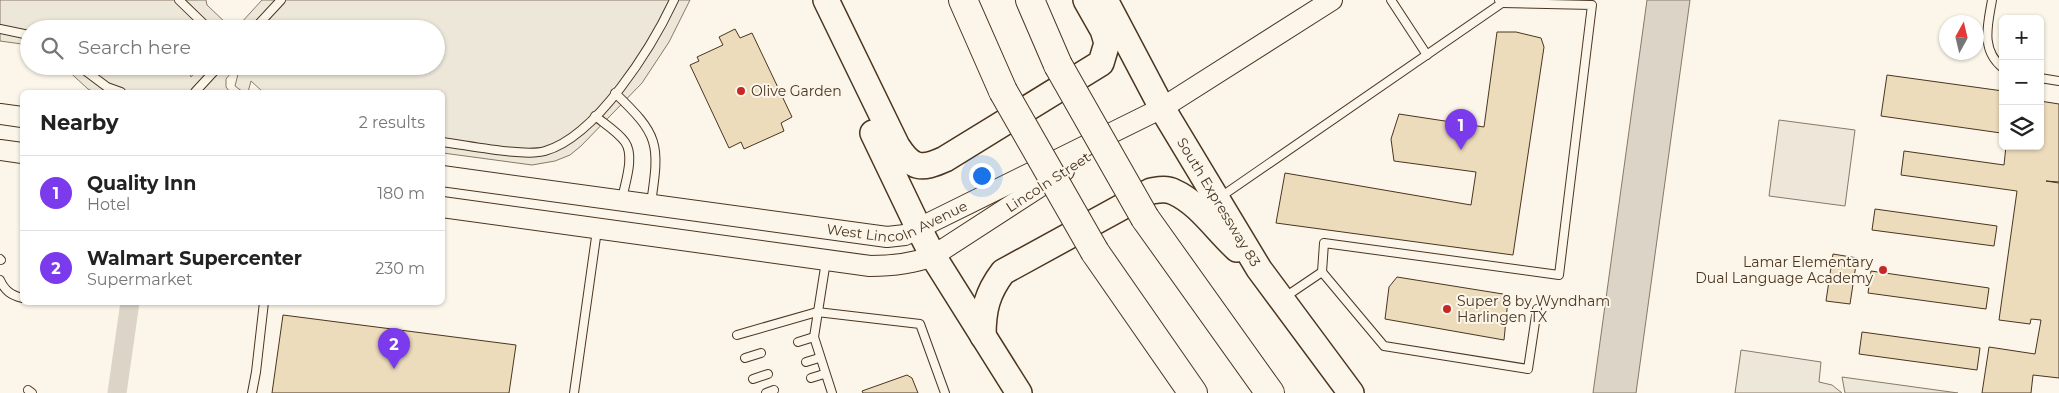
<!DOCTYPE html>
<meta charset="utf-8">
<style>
body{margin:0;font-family:Montserrat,sans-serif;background:#f6f6f6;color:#222}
.controls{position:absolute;right:15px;top:15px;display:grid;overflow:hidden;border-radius:8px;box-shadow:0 1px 4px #0004}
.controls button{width:45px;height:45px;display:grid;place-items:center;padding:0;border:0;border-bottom:1px solid #e0e0e0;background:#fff;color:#222;font:25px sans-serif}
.compass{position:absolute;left:1939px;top:15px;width:45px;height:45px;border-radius:50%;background:#fff;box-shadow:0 1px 4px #0004;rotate:8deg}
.you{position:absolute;left:981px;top:175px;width:18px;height:18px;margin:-12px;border:4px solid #fff;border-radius:50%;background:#1a73e8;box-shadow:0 0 0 8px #1a73e833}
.badge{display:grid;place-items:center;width:32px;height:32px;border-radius:50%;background:#7c3aed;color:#fff;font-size:16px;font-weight:700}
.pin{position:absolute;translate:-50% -41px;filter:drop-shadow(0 1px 2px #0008)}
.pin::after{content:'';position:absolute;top:26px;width:18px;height:15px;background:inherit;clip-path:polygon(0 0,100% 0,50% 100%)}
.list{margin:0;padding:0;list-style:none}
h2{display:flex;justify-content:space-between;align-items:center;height:65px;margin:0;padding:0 20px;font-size:21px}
h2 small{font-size:16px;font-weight:400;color:#767676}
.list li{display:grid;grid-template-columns:32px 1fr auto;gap:15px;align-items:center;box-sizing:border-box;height:75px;padding:0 20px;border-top:1px solid #e0e0e0}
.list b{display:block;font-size:19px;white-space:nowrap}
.list p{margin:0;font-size:16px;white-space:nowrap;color:#767676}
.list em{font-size:16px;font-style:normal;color:#767676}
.icon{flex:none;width:28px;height:28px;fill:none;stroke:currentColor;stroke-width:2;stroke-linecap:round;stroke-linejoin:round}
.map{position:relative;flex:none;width:2059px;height:393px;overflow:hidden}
.search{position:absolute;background:#fff;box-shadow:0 1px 4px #0004;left:20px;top:20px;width:425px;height:55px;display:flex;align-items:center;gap:12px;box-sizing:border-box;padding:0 18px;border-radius:28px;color:#767676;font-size:19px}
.panel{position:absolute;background:#fff;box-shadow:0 1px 4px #0004;left:20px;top:90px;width:425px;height:215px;border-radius:8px}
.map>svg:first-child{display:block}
.green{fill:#ede6d9;stroke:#887966}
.parking{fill:#ede7d9;stroke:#887966}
.water{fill:#dcd4c6;stroke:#887966}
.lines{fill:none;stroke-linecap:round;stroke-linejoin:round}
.canal{stroke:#dcd4c6;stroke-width:19}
.building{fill:#ecdcbc;stroke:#4a3520}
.service-casing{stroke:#4a3520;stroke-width:10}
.tertiary-casing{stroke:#4a3520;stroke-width:22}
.primary-casing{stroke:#4a3520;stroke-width:28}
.motorway-casing{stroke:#4a3520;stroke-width:30}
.service{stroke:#fbf6e9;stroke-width:8}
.tertiary{stroke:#fbf6e9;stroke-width:20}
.primary{stroke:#fbf6e9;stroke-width:25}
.motorway{stroke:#fbf6e9;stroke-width:28}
.motorway-bridge-casing{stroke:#4a3520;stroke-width:30;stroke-linecap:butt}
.motorway-bridge{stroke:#fbf6e9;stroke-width:28}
.poi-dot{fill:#c62828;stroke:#fbf6e9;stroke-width:2}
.labels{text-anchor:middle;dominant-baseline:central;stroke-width:4;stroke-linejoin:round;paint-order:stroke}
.poi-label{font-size:14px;fill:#4a3520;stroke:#fbf6e9;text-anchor:start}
.street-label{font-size:14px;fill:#4a3520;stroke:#fbf6e9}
</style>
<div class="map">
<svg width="2059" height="393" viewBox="0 0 2059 393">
<rect width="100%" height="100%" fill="#fbf6e9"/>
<polygon class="green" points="1779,120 1855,130 1845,206 1769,196"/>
<g class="parking">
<polygon points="0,0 206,0 207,5 228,25 233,26 240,24 262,0 690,0 669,42 642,83 581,146 570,155 555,161 532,165 443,153 442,92 263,92 251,81 248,92 243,92 235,86 239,70 235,68 226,79 226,87 230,92 94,92 88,89 63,66 194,66 189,70 191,77 201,66 436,66 436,29 29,29 29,45 0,41"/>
<polygon points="1741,350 1821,362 1819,382 1832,385 1842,393 1735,393"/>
<polygon points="1842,377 1958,393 1845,393"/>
</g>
<polygon class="water" points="1647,0 1690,0 1636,393 1593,393"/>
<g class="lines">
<polyline class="canal" points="117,393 130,302"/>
</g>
<g class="building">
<polygon points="735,29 740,38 752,33 792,117 781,123 784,131 744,149 741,142 729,148 690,65 699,61 697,57 723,45 719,37"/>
<polygon points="1497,32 1516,32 1541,38 1544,47 1513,255 1276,223 1285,173 1471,205 1476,172 1394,161 1391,139 1399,114 1484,127"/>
<polygon points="1887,75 2003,91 2001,133 1881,116"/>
<polygon points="2040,101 2059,104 2059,182 2046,181 2059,183 2059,378 2033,375 2031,393 1982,393 1989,347 2035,354 2041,320 2031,319 2030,324 1999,320 2017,191 1901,175 1904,151 2004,165 2006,146 2040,146"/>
<polygon points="1875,209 1997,226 1994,246 1872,230"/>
<polygon points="1833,254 1857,258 1850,304 1826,301"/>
<polygon points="1871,271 1989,288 1986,309 1868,293"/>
<polygon points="1397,277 1503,294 1508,299 1504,340 1385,319 1389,287"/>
<polygon points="283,315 516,345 509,393 272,393"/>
<polygon points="1862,332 1980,348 1977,370 1859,354"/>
<polygon points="907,375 912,378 918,393 863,393 862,391"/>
</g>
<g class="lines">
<defs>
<g id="service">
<polyline points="179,0 209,29"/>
<polyline points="1391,0 1427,55"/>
<path d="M1992 0C1988 24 1980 50 2003 68"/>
<polyline points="0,29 29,35"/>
<polyline points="254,29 281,0"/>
<polyline points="79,66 107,87 121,92"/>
<polyline points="2040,78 2059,81"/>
<polyline points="195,92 219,66"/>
<path d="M615 93C659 135 660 143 651 203"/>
<path d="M595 116C605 124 618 132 625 142 635 156 625 183 622 199"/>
<path d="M442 142C467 145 524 157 545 151 597 136 652 47 674 0"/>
<polyline points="1219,198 1502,3 1499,0"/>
<polyline points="0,259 1,260"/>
<polyline points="826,261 814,337 832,393"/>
<polyline points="1322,272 1324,243 1559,275 1592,5 1502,3"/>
<path d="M0 280C5 291 11 295 22 298"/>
<polyline points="1285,297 1322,272 1384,346 1528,369 1537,309"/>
<polyline points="737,335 817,312 920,324 945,393"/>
<polyline points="798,342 814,337"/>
<polyline points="745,358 761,353"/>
<polyline points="806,362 819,358"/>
<polyline points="811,378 824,374"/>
<polyline points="753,379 768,374"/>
<polyline points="28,390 32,393"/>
<polyline points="252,393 256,372 264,302"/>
<polyline points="574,393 597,230"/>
<polyline points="766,393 774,390"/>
</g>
<g id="tertiary">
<polyline points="0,114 22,117"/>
<polyline points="0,150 22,153"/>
<path id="s1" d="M442 176 887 237 905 235 1162 108 1332 0"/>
<path d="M442 207 870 266C893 266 912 264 933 256L1064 171"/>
</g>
<g id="primary">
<path d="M826 0 897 146C912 169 921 170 945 159L1101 63 1107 43 1103 30 1086 0"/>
<path id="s2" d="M1105 0 1162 108 1259 269 1351 393"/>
<polyline points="873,133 919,229 933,256 1019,393"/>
<path d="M983 336C983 310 987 293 1003 272L1151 191C1158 190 1166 188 1174 192 1199 203 1217 231 1237 249"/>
</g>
<g id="motorway">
<polyline points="963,0 1003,91"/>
<polyline points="1030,0 1058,65"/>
<polyline points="1145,218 1270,393"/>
<polyline points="1095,252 1193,393"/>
</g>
</defs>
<use href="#service" class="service-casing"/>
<use href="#tertiary" class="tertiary-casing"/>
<use href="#primary" class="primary-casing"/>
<use href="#motorway" class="motorway-casing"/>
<use href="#service" class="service"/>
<use href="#tertiary" class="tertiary"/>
<use href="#primary" class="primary"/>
<use href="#motorway" class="motorway"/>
<defs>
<g id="motorway-bridge">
<polyline points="1058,65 1145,218"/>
<polyline points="1003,91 1095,252"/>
</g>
</defs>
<use href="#motorway-bridge" class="motorway-bridge-casing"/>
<use href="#motorway-bridge" class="motorway-bridge"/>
</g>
<g class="poi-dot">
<circle cx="741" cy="91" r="5"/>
<circle cx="1883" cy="270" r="5"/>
<circle cx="1447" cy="309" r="5"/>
</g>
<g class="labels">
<g class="poi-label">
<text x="751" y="91">Olive Garden</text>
<text x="1873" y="262" text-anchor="end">Lamar Elementary<tspan x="1873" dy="16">Dual Language Academy</tspan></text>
<text x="1457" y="301">Super 8 by Wyndham<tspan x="1457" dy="16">Harlingen TX</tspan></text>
</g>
<g class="street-label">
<text transform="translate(1048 182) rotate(-33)">Lincoln Street</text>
<text stroke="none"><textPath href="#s2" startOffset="232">South Expressway 83</textPath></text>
<text stroke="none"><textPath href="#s1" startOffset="462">West Lincoln Avenue</textPath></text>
</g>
</g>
</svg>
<div class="controls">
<button>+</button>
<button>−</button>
<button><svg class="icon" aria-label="layers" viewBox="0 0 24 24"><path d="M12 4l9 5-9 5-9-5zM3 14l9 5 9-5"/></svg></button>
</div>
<svg class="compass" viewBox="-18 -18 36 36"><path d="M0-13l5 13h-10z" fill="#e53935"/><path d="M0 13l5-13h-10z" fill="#767676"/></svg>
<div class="you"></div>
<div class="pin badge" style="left:1461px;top:150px">1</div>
<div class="pin badge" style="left:394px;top:369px">2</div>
<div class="search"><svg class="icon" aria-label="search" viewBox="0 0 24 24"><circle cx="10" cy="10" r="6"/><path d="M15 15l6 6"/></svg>Search here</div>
<section class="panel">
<h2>Nearby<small>2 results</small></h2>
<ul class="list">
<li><span class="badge">1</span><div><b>Quality Inn</b><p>Hotel</p></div><em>180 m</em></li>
<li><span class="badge">2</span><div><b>Walmart Supercenter</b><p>Supermarket</p></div><em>230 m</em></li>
</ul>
</section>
</div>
